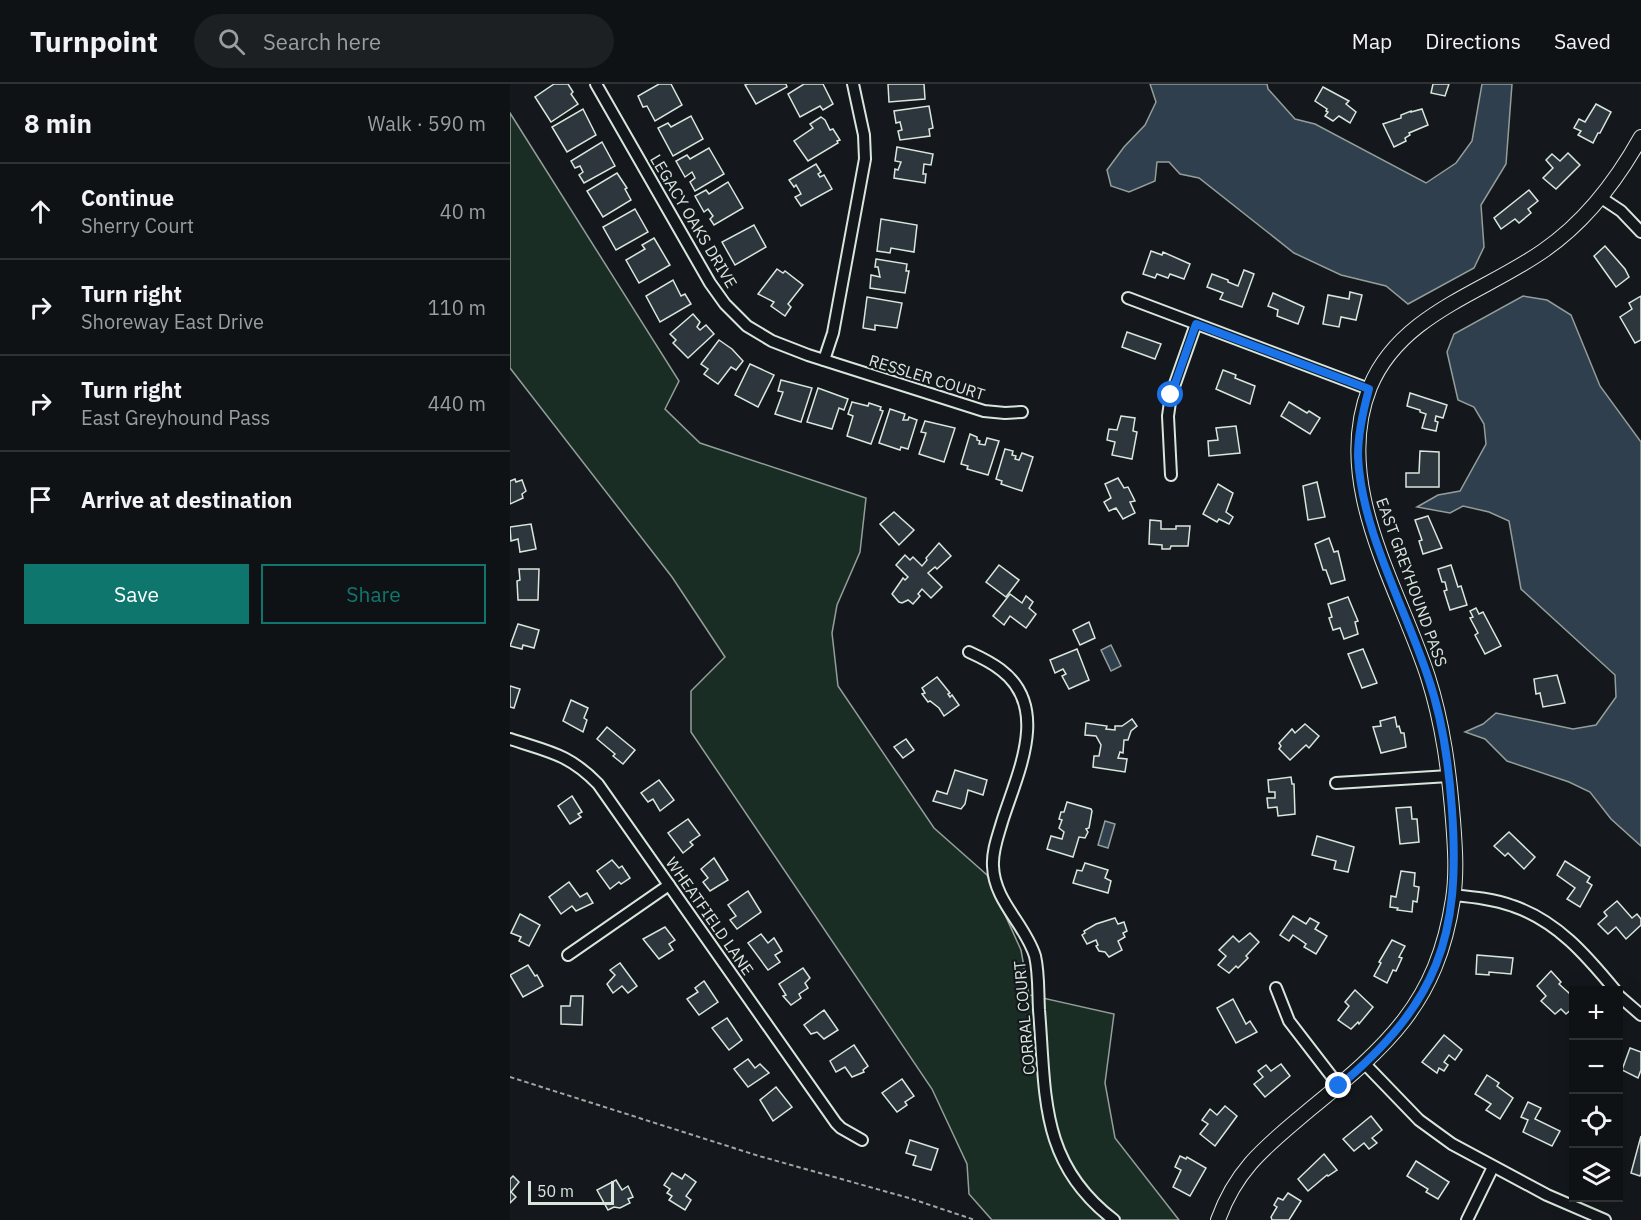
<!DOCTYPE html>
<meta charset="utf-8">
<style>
body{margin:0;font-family:"IBM Plex Sans",sans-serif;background:#1d2022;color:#f1f3f6}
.controls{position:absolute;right:18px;bottom:18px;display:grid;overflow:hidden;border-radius:0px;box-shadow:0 6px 24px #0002}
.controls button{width:54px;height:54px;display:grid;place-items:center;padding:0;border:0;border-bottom:2px solid #2f3234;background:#0f1215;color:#f1f3f6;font:30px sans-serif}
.scale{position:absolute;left:18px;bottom:15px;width:86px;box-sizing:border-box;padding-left:6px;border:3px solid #d8e6dc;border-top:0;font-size:16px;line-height:21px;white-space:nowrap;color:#d8e6dc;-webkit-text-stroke:4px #14181c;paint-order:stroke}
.stop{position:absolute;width:18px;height:18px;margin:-14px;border:4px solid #1a73e8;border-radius:50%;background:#fff}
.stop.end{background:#1a73e8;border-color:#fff;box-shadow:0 2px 6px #0008}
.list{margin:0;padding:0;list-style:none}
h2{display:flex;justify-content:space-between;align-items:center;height:78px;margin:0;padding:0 24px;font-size:26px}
h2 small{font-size:20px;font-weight:400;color:#9b9ea0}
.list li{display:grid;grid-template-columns:39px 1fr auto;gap:18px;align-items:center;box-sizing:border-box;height:96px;padding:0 24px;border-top:2px solid #2f3234}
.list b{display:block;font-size:22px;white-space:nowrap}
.list p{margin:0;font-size:20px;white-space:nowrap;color:#9b9ea0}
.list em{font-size:20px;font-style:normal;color:#9b9ea0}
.actions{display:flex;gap:12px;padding:18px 24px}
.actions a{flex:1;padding:14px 0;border:2px solid #0f766e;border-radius:0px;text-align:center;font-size:21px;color:#0f766e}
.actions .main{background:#0f766e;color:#fff}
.icon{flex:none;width:33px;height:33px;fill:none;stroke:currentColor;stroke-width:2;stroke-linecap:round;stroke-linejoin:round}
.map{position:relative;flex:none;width:1131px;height:1136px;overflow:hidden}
header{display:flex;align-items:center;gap:36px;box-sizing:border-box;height:84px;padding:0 30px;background:#0f1215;border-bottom:2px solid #2f3234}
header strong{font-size:28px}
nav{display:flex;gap:33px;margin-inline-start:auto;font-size:21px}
.search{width:420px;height:54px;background:#1d2022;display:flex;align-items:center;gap:15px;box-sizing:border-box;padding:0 21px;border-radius:33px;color:#9b9ea0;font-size:22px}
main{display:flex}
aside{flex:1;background:#0f1215}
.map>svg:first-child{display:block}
.green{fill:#1a2d24;stroke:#939e99;stroke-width:1.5}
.water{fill:#2f3f4d;stroke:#939e99;stroke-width:1.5}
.building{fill:#2c363c;stroke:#d8e6dc;stroke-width:1.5}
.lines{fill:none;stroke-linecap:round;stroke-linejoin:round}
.minor-casing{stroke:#d8e6dc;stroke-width:14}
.tertiary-casing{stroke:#d8e6dc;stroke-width:16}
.path{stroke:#9da8a2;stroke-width:2;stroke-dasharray:4.5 3;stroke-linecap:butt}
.minor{stroke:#14181c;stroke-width:10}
.tertiary{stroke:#14181c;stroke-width:14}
.route{stroke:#1a73e8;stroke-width:8}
.labels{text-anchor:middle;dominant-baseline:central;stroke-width:4.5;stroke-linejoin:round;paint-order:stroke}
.street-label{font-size:16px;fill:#d8e6dc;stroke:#14181c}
</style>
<header>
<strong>Turnpoint</strong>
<div class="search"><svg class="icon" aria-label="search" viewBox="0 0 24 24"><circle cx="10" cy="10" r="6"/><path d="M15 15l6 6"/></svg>Search here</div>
<nav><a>Map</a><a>Directions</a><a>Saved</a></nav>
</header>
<main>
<aside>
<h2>8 min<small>Walk · 590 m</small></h2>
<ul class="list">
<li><svg class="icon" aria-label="ahead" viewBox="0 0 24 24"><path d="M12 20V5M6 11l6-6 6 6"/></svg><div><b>Continue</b><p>Sherry Court</p></div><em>40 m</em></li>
<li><svg class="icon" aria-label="right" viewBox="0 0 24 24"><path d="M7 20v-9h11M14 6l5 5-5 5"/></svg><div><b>Turn right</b><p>Shoreway East Drive</p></div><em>110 m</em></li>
<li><svg class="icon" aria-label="right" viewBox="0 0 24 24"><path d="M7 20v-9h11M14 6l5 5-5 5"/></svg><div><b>Turn right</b><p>East Greyhound Pass</p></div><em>440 m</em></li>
<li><svg class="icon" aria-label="arrive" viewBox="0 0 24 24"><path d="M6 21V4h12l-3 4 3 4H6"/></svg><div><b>Arrive at destination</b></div></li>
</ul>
<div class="actions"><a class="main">Save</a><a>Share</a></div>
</aside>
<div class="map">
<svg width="1131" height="1136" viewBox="0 0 1131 1136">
<rect width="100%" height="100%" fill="#14181c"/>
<polygon class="green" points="0,29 169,297 155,325 190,359 356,414 350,468 327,521 322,549 328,602 424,744 477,791 511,866 519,911 604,930 595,999 605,1054 669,1136 482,1136 459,1110 457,1080 422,1005 181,648 181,607 215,573 162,493 0,284"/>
<g class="water">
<polygon points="640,0 757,0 758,5 785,35 805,40 916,99 946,79 962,57 972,0 1002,0 996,80 971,121 974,163 964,184 898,220 876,202 831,191 784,169 689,94 670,90 659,78 647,78 645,97 619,108 601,102 597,86 614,63 635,41 646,18"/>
<polygon points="1013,212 1037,216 1061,231 1090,302 1131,358 1131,762 1101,735 1080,708 1059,698 997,677 975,655 955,648 973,640 986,629 1063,645 1086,641 1106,613 1105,591 1011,505 999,437 979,428 953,422 940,429 907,423 928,411 950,407 976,360 974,340 964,323 948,316 937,268 944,250"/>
<polygon points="601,561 611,582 601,587 591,566"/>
<polygon points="595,737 605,740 598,764 588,761"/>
</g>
<g class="building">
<polygon points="44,0 58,0 63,8 61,10 68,20 41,38 25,13"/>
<polygon points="149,0 161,0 172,21 145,37 137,22 133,23 128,12"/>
<polygon points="238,0 276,0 277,3 246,20 235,1"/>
<polygon points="294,0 313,0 323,20 313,26 310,22 290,33 278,10"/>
<polygon points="378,0 414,0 415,15 379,18"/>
<polygon points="923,0 939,0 935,12 921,9"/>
<polygon points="813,3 839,17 836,20 846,28 840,39 829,32 823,37 815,32 818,28 816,27 817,25 805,17"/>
<polygon points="1086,20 1101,28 1090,49 1088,49 1083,59 1068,51 1071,47 1064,44 1069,35 1075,38"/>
<polygon points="419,22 423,44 419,45 420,52 390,56 388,47 392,46 390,38 386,39 384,27"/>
<polygon points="73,25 86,51 57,68 42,43"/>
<polygon points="912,25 918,41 899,49 900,51 895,54 896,57 884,63 873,40 891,34 891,31 901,27 901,28"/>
<polygon points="181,32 193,55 163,72 148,44 158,39 161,43"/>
<polygon points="311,33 315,36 320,46 323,45 330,56 327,57 328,59 298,77 284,57 303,44 300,40"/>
<polygon points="92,58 105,82 74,99 69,91 73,88 70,82 65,84 61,77"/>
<polygon points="387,63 423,70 421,81 414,80 413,90 416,90 415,99 384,94 385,85 388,86 391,78 385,77"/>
<polygon points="199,64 214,90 185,107 180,98 185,94 182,88 175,93 166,77 177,71 180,75"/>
<polygon points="1058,69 1070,81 1046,105 1033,94 1043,84 1036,76 1042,70 1050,77"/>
<polygon points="306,80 311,88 308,90 310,93 314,91 322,105 291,122 285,113 291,110 286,101 284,103 279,96"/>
<polygon points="107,89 117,104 115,105 121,116 93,133 77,107"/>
<polygon points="218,98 233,124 204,141 200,135 203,132 198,125 194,128 185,112 196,106 199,110"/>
<polygon points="1019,106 1028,117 1018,125 1021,129 1009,139 1005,135 991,145 984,134"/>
<polygon points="125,125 138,148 106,166 93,143"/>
<polygon points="371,135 407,141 404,168 381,164 380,169 367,167"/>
<polygon points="244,141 256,163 225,181 212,158"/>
<polygon points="144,154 160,181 129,199 116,176 135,165 132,161"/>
<polygon points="1095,162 1115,185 1119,193 1106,203 1084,172"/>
<polygon points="641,167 652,171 653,168 680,180 674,195 660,190 658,194 647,190 645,194 633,190"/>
<polygon points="366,175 397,180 396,187 399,187 395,209 360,204 361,191 370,193 368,183 365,183"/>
<polygon points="267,185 273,189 275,187 293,201 278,220 281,223 275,232 261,222 264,218 248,210"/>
<polygon points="734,186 744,190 732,223 710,215 713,209 697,203 702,190 718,196 718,198 728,202"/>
<polygon points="163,196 171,212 175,210 181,220 150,238 136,212"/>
<polygon points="840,208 852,211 846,236 831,233 829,243 813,240 818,211 839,215"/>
<polygon points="763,209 794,223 788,240 767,232 768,226 758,222"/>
<polygon points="1131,212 1131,256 1125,259 1110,233 1122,225 1119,219"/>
<polygon points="357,213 392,219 387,244 365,241 365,246 353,244"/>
<polygon points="183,230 190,238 187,243 190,246 196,241 204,250 178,274 163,259 166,256 160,250"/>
<polygon points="617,248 651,260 645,275 612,263"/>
<polygon points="209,256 222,265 233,277 226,286 221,283 208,300 194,290 198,285 191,280"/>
<polygon points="240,280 264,291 248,323 225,311"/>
<polygon points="713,286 726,291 725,294 745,302 740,320 706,305"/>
<polygon points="271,296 302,304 291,338 265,330 273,308 268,307"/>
<polygon points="308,304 338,315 334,326 329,324 322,345 297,338"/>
<polygon points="900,309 937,321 933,334 926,332 925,337 928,338 926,347 912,344 916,330 910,328 910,326 897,322"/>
<polygon points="342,318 358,322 359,319 371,323 370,326 373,327 361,360 337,352 343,332 338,330"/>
<polygon points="779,318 797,329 799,327 810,334 800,350 771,332"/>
<polygon points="380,325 395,330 393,336 398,336 399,333 407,336 398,365 391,363 390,366 369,359"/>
<polygon points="611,332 625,334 623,347 627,348 622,375 602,371 605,358 597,356 599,345 607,346"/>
<polygon points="415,337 445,344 434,378 409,370 416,349 411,348"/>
<polygon points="726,342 730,369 699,372 698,357 708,356 706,344"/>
<polygon points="460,350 467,353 467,356 470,357 469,360 475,361 477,354 489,357 478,391 457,385 458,382 451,380"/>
<polygon points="495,365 503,367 502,371 506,372 505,375 509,376 512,369 523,373 512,407 491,400 492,397 486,395"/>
<polygon points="910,367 929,368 929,403 896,403 896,389 909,389"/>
<polygon points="608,394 614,404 618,403 625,417 620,418 625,429 613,435 606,424 599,427 594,418 601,414 595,400"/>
<polygon points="5,395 6,398 12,396 16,407 12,410 13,414 0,420 0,397"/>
<polygon points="807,398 815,433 798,436 793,402"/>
<polygon points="708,400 723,409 716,428 723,433 719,440 709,435 707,438 693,430"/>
<polygon points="384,428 404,446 389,461 370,440"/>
<polygon points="918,432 932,464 913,470 909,457 912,456 905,436"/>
<polygon points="640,436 651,437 651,445 666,445 666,442 680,442 678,462 661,462 660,465 652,465 652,461 639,460"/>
<polygon points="21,440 26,465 10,468 8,455 1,457 0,443"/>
<polygon points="819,454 824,468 828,467 835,496 821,500 816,486 813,486 805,460"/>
<polygon points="429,459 441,472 427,485 425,483 418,489 432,503 421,514 412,505 408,510 410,512 403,520 398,516 392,519 389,518 382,510 391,497 393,494 395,496 398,493 386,481 395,471 400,476 403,473 412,482 417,476 416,474"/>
<polygon points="489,481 509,496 496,513 476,498"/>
<polygon points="941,481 948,503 951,502 957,521 940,526 934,507 937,506 935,498 932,498 928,485"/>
<polygon points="9,485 29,485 28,516 8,516 7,497 10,496"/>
<polygon points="500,510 512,519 516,512 523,518 519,524 526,530 516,544 500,532 494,541 483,532"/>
<polygon points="838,513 848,537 845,538 848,550 834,555 830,544 823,546 819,534 822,533 818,520"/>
<polygon points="966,524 969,530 973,528 991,562 975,570 965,551 968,549 960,534 963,533 960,527"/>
<polygon points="579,538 585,554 570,561 563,546"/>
<polygon points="8,540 29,546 24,564 13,561 12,565 0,562"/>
<polygon points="567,565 579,596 559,605 552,592 556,590 553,585 545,589 540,576"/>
<polygon points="853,565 867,599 852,604 838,570"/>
<polygon points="1047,591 1055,619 1033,623 1030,609 1026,610 1024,595"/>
<polygon points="427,593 440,609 438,610 440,613 442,611 449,621 434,632 429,624 420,617 418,618 412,610 415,609 412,604"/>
<polygon points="0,602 10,605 4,624 0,623"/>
<polygon points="61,616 78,624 74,634 77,636 73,648 53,637"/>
<polygon points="885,633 887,643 889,642 891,649 894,649 896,663 871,669 863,643 871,642 870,637"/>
<polygon points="622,635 627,642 621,647 618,656 614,656 613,669 610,668 608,674 617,675 615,688 583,683 584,672 589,672 591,661 586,652 575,651 576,639 597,642 596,645 605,646 605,642 612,642"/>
<polygon points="795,640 809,652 799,664 796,661 780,676 769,665 771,662 769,659 782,645 785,649"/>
<polygon points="97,643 125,666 113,680 103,672 105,670 87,655"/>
<polygon points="396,655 404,666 393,674 384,663"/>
<polygon points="445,686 477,696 473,711 458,706 455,720 451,725 423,717 427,707 437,710"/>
<polygon points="781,693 782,700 784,700 785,730 768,732 767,723 758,724 757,714 765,714 765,708 759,708 758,696"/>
<polygon points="149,696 164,716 150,727 143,715 138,718 131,709"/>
<polygon points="62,712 72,728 68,730 71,733 60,740 48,722"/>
<polygon points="557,718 581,725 582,727 579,744 576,745 578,748 575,754 569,753 563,773 537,765 541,752 552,755 554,748 549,744 552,736 549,735 551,728 554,728"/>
<polygon points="901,723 902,735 907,735 909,758 890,760 886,724"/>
<polygon points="178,735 190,751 180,758 183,761 173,769 158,749"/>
<polygon points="999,748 1025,773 1014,785 998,769 995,772 984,762"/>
<polygon points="807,752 844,763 838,788 824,785 826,777 802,771"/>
<polygon points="204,774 218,796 200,807 193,798 198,794 191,785"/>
<polygon points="102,776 109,784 112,782 120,794 111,800 109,798 100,805 87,787"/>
<polygon points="1055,777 1080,793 1077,798 1082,801 1070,823 1057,815 1065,804 1047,791"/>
<polygon points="575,779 598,786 595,794 601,797 598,809 563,799 567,786 572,787"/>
<polygon points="891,787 905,789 904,802 909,803 907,818 903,817 902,828 887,826 888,824 880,823 881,812 886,813"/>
<polygon points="59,798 70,813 77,809 83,819 66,827 62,822 51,830 39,813"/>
<polygon points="238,807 251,828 227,845 220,836 226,832 218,821"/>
<polygon points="1107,817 1122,834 1127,830 1131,835 1131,841 1116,855 1106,843 1098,850 1088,840 1097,832 1094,828"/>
<polygon points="10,830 30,841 19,862 9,857 11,853 1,849"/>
<polygon points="783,832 796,840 800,834 809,839 805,845 817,852 806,870 794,863 796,860 783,851 779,857 770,851"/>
<polygon points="605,834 608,840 614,838 617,847 613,849 615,853 608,857 612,866 599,873 595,868 589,867 586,862 588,861 586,856 577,860 572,851 575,849 574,847 586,840"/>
<polygon points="155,843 165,856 159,860 163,866 149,875 133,855"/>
<polygon points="740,849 749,858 736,872 738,874 728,884 726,882 719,889 708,881 716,872 709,866 723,852 729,858"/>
<polygon points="251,850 258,859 264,854 272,867 265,871 270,878 258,886 238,859"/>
<polygon points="882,856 895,862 889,873 892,874 886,887 883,886 877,899 864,892 871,879 869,878"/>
<polygon points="967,871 1003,874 1001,890 979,888 979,891 966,890"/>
<polygon points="110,879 127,902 118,909 112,902 103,909 97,900 105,891 100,886"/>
<polygon points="18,881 25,892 27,891 33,902 13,913 0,891"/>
<polygon points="293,884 300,894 295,899 298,904 289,910 291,914 281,921 273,912 276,911 269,900"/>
<polygon points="1041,887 1051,898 1049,900 1059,909 1061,905 1064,907 1064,923 1056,930 1051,925 1045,930 1031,917 1036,912 1027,902"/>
<polygon points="194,897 208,918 189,931 177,915 188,908 185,904"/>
<polygon points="845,906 863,923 849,940 848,938 841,945 828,936 839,922 835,918"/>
<polygon points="61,912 73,912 72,941 51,940 51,922 60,922"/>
<polygon points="723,915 736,940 740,937 747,948 726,959 707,924"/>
<polygon points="314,926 328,946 314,955 307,948 301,950 294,941"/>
<polygon points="217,934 232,956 219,966 202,944"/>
<polygon points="934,951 952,966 945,976 939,971 934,978 938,981 934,987 929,984 927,989 912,978"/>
<polygon points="344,961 358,982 353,986 354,988 342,993 335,983 326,988 320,977"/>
<polygon points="1120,964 1131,968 1131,986 1128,994 1112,986"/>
<polygon points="238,975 245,984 250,980 259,989 238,1003 224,985"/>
<polygon points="771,980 780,992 755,1013 744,1000 753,993 748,987 756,981 761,987"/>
<polygon points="977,991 989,999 987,1002 1003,1014 990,1035 976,1026 981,1020 965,1010"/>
<polygon points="392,995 404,1012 395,1018 397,1021 387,1028 372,1009"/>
<polygon points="266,1003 282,1023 263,1037 250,1016"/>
<polygon points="1018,1018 1031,1024 1025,1035 1050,1047 1042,1062 1013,1048 1018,1036 1011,1033"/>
<polygon points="715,1022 727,1032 705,1062 690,1050 698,1040 692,1036 700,1025 707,1031"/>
<polygon points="861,1032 872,1046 862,1054 867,1059 859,1065 854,1059 844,1067 833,1055"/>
<polygon points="1131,1052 1131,1089 1130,1092 1121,1089"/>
<polygon points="400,1056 428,1065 421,1086 403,1081 406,1072 396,1069"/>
<polygon points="814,1070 827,1086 818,1092 817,1091 798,1107 788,1095"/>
<polygon points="670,1072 676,1075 677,1073 696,1084 680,1112 663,1103 671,1086 665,1083"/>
<polygon points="906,1077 939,1098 928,1115 916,1108 918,1105 897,1092"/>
<polygon points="162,1089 172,1095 175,1090 186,1098 176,1112 181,1116 175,1126 159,1116 162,1112 157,1109 160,1105 154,1101"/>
<polygon points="3,1092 9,1098 1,1108 6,1113 0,1119 0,1095"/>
<polygon points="106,1096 112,1106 118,1102 123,1113 118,1115 120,1119 110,1124 104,1123 98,1126 87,1106"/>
<polygon points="778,1109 791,1117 779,1136 762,1136 761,1133 767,1123 764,1121 768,1114 773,1116"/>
</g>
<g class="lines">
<defs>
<g id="minor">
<polyline points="86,0 200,199 215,220 237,242 262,257 298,271 474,327 495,329 512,328"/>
<polyline points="1090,113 1111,127 1131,148"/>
<polyline points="618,214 859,305"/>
<polyline points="314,276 323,249 355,75 354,51 343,0"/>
<polyline points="661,391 658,332 661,311 686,240"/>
<path d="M459 568C470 573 481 578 491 586 541 624 507 690 492 738 488 752 482 767 483 782 484 817 515 840 525 872 529 889 528 909 529 926 536 1011 529 1079 604 1136"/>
<path d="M0 655C39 668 59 670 88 700L326 1039 331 1044 352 1056"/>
<polyline points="826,699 939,692"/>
<path d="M943 811C963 813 984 815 1003 822 1047 837 1076 871 1105 906"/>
<polyline points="58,871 159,801"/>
<polyline points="766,904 779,937 829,1002"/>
<polyline points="1108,911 1131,931"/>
<polyline points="855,980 909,1036 942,1060 1037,1111 1095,1136"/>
<polyline points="957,1136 983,1083"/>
</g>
<path id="tertiary" d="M708 1136C727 1083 758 1061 799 1026 877 962 927 920 943 815 947 789 945 762 943 736 939 687 933 640 918 593 889 503 821 400 860 303 890 230 973 209 1033 167 1074 139 1107 96 1131 53"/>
</defs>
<use href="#minor" class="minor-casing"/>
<use href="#tertiary" class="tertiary-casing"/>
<polyline class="path" points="0,993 249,1072 399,1114 465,1136"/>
<use href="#minor" class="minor"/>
<use href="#tertiary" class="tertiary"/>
</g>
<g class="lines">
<path class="route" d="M661 311 686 240 859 305C853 327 848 349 848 372 851 446 895 523 918 593 933 636 939 681 942 726 951 853 928 919 829 1002"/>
</g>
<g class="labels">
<g class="street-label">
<text transform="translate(184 137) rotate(59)">LEGACY OAKS DRIVE</text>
<text transform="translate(417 293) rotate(17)">RESSLER COURT</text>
<text transform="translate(902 498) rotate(70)">EAST GREYHOUND PASS</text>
<text transform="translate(200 832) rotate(55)">WHEATFIELD LANE</text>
<text transform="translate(514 934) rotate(-95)">CORRAL COURT</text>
</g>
</g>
</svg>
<div class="controls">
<button>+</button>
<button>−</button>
<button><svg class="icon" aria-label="locate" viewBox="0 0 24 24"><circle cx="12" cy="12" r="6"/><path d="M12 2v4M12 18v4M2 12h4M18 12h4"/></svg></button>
<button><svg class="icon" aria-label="layers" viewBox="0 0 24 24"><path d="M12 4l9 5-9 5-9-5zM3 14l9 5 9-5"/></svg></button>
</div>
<div class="scale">50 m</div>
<div class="stop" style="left:661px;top:311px"></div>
<div class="stop end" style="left:829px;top:1002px"></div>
</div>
</main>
